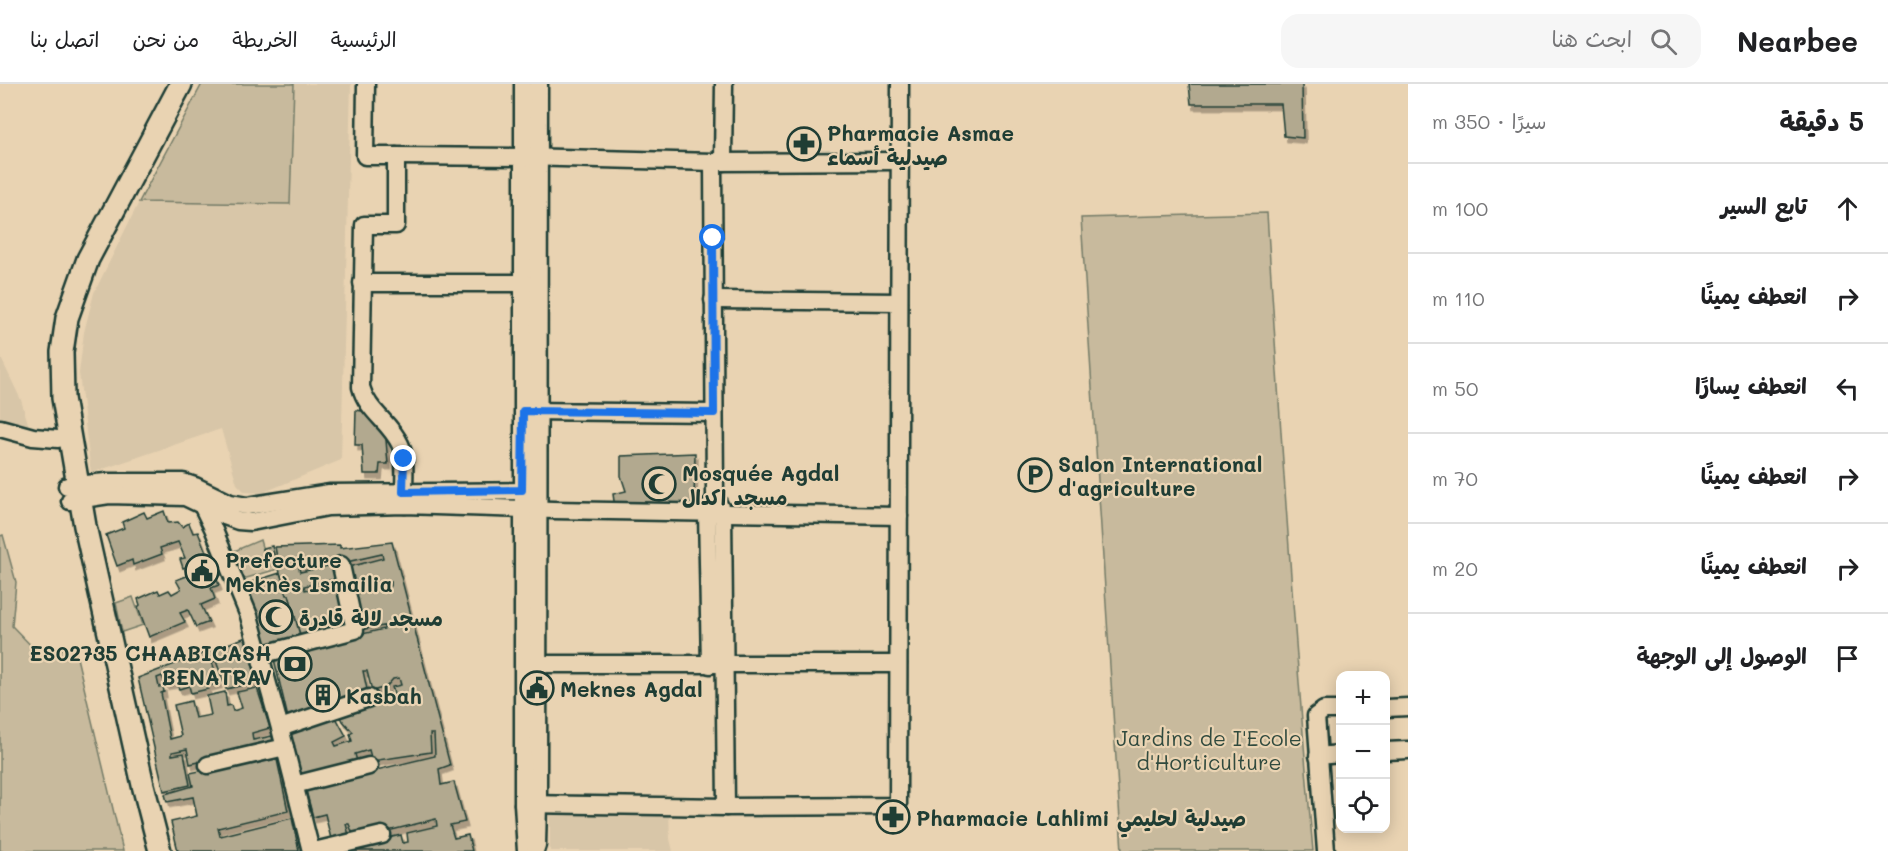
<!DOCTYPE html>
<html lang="ar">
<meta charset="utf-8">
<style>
body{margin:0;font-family:Mali,"Playpen Sans Arabic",sans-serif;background:#f6f6f6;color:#202124;direction:rtl}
.controls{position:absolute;right:18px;bottom:18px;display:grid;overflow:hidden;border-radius:12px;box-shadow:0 3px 15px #0003}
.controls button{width:54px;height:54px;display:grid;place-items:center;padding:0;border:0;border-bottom:2px solid #e0e0e0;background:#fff;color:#202124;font:30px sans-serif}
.stop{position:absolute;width:18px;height:18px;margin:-14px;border:4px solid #1a73e8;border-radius:50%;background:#fff}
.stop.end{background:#1a73e8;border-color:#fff;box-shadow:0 2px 6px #0008}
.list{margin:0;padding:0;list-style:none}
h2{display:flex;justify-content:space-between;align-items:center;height:78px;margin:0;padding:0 24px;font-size:26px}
h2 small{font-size:20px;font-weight:400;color:#757577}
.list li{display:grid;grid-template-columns:39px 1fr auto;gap:18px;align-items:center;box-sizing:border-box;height:90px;padding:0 24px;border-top:2px solid #e0e0e0}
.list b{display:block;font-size:22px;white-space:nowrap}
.list em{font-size:20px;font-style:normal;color:#757577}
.icon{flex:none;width:33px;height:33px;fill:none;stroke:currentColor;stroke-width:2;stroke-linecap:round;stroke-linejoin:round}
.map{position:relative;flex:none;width:1408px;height:767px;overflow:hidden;direction:ltr}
header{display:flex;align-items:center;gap:36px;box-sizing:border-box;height:84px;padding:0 30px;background:#fff;border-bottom:2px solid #e0e0e0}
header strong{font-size:28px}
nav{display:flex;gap:33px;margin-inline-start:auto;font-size:21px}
.search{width:420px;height:54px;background:#f6f6f6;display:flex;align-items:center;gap:15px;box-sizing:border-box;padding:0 21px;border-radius:18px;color:#757577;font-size:22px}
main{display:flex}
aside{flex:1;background:#fff}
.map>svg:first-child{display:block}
.built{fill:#d8c6a8}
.green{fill:#c8ba9d;stroke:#747c68;stroke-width:1.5}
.building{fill:#b2a98f;stroke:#1f3d34;stroke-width:1.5;filter:url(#shadow)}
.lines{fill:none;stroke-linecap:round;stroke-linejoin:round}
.minor-casing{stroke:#1f3d34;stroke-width:21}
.major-casing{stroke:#1f3d34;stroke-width:26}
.minor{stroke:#e9d3b2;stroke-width:16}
.major{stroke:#e9d3b2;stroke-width:21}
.route{stroke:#1a73e8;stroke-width:8}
.labels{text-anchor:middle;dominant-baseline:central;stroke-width:4.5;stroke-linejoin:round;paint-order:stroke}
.poi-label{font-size:21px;font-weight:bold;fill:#1f3d34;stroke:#e9d3b2;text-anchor:start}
.park-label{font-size:21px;fill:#304a3e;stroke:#e9d3b2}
</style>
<header>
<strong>Nearbee</strong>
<div class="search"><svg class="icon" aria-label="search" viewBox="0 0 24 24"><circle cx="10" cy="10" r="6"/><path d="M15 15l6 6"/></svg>ابحث هنا</div>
<nav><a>الرئيسية</a><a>الخريطة</a><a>من نحن</a><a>اتصل بنا</a></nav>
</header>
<main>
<aside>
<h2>5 دقيقة<small>سيرًا · 350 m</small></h2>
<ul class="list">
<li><svg class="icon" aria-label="ahead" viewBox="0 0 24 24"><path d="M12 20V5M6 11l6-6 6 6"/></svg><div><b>تابع السير</b></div><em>100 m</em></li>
<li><svg class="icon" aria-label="right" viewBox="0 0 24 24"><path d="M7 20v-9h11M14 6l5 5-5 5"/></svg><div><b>انعطف يمينًا</b></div><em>110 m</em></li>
<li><svg class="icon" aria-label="left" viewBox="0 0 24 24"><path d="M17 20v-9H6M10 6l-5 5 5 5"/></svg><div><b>انعطف يسارًا</b></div><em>50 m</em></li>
<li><svg class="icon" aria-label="right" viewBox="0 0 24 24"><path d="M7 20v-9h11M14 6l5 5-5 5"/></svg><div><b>انعطف يمينًا</b></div><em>70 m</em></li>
<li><svg class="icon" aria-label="right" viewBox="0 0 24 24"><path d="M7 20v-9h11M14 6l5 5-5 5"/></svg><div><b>انعطف يمينًا</b></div><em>20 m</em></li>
<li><svg class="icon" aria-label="arrive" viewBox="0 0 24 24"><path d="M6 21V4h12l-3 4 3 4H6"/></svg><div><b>الوصول إلى الوجهة</b></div></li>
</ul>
</aside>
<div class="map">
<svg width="1408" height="767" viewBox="0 0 1408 767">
<defs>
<filter id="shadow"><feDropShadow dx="3" dy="5.5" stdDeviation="0" flood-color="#0004"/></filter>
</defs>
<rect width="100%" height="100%" fill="#e9d3b2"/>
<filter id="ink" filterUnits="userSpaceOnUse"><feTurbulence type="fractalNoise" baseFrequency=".0167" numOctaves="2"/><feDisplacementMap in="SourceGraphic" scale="12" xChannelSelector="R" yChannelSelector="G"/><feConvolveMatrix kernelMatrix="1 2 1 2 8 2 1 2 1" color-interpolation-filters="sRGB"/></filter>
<g filter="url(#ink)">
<g class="built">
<polygon points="294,0 351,0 341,376 262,409 245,408 237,400 221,345 91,389 79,289 84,248 94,209 139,118 290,119"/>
<polygon points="0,272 21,316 30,346 0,337"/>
<polygon points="550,729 669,729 670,755 673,767 550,767"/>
</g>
<g class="green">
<polygon points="202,0 294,0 290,120 139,118"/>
<path d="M1267 129C1280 342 1294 554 1313 767H1122L1081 134Z"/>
<polygon points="3,451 16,498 12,542 41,572 74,561 123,767 0,767 0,452"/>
<polygon points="260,456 266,477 276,475 278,485 243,495 233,472 234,467"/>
<polygon points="133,513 143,541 122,548 116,519"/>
</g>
<g class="building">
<polygon points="1189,0 1302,0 1303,54 1284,52 1281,20 1191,20"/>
<polygon points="356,326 362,327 391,351 386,356 388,380 380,380 379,390 364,390 362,361 355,361"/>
<polygon points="695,369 694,419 615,424 613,410 626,407 621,392 621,372"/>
<polygon points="164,427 168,439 178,438 182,443 189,439 193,449 198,448 219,501 211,504 215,515 201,521 209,538 196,543 188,526 180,529 185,538 149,553 138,523 140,521 138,515 158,506 160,510 169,506 172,510 181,505 176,496 192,490 190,482 183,484 180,475 185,474 178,458 160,464 162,470 133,481 132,476 117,482 106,451 124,444 122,438 144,428 147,434"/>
<polygon points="392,458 450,681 439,685 441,701 454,698 465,738 450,741 454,754 468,751 472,767 332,767 401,751 403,759 408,758 407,749 437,742 436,735 384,748 354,753 349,740 346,740 350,755 332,759 325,730 313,733 305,703 435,672 434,650 430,650 431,668 372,677 369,666 355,670 358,681 302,694 289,647 334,630 346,652 334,658 336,662 352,657 350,650 353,648 343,637 339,628 390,609 393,619 396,618 392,603 401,601 399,594 393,595 386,603 372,607 367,587 363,587 368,610 288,634 273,571 384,545 384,542 359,546 351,510 391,502 391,498 351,507 345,484 383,474 382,470 342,479 341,475 299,484 300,488 337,480 340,494 304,502 305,506 341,499 351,544 320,551 317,536 313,537 317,551 301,555 289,511 287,511 280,489 275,463 340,461 340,464"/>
<polygon points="272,462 275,475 266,477 263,464"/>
<polygon points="280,489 287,511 289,511 301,555 264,564 248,499"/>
<polygon points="246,553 257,598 226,605 216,577 212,578 219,599 207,602 208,605 191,609 189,602 179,605 176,598 165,600 162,592 157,594 159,603 163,602 164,608 161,609 170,655 181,652 174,621 191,617 195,634 211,631 207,612 225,608 227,622 231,621 233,627 242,624 237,608 257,604 270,644 252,649 253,656 272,652 274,661 190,680 187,665 172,668 172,671 184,669 190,701 164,707 138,594"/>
<polygon points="276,671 288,727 218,744 220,752 292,734 299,767 178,767 171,738 197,732 193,713 167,718 165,710 193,702 190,689"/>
</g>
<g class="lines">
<defs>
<g id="minor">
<path d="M366 0 365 72H396V141H364L361 303C367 327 390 338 400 360 408 376 402 403 405 421"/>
<polyline points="523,0 523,720 526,767"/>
<polyline points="396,72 524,73 713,78 899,77"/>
<polyline points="713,78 715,413 723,429 726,723"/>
<polyline points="723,78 724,0"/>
<polyline points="362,199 524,199"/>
<polyline points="713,216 899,218"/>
<polyline points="527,327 714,329"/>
<polyline points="0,344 33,353 58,355"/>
<polyline points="67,402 106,398 183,398 195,402 230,419 247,422 329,409 533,407"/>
<polyline points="70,417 109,411 185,413 227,433 238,437 251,438 328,423 405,421 553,426 899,432"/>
<polyline points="200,417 213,444 249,532 280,644 311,767"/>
<polyline points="260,571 355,546 341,481"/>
<polyline points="527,580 898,580"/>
<polyline points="710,581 707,428 712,419"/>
<polyline points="1386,624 1408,623"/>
<polyline points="280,644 369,614"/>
<polyline points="1386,667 1408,666"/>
<polyline points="1318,672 1340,670"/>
<polyline points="208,681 285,663"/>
<polyline points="294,701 369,682"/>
<polyline points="523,720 726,723 898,722 900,0"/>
<polyline points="314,767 382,751"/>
<polyline points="535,767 537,761 538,720 539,0"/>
<polyline points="1326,767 1316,632 1324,626 1340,626"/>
</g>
<polyline id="major" points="160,767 143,701 85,442 63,314 62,268 67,234 88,175 181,0"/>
</defs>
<use href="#minor" class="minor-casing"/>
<use href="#major" class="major-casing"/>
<use href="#minor" class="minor"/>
<use href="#major" class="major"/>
</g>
</g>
<g class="lines" filter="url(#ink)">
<polyline class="route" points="404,375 403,408 522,406 523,327 714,329 713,154"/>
</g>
<defs>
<symbol id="pharmacy-ring" viewBox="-11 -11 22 22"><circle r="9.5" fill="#e9d3b2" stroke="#1f3d34" stroke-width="1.5"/><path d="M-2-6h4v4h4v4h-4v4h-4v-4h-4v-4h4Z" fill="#1f3d34"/></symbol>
<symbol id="parking-ring" viewBox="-11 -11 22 22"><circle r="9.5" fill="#e9d3b2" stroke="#1f3d34" stroke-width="1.5"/><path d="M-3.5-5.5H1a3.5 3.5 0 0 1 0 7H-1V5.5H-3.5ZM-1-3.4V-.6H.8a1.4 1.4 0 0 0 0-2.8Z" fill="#1f3d34"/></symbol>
<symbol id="mosque-ring" viewBox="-11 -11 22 22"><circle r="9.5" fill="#e9d3b2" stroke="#1f3d34" stroke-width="1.5"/><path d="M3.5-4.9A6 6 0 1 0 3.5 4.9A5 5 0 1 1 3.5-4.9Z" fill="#1f3d34"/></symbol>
<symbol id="civic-ring" viewBox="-11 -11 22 22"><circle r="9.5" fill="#e9d3b2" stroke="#1f3d34" stroke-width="1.5"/><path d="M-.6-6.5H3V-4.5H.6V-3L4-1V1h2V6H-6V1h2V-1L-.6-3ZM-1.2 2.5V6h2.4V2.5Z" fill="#1f3d34"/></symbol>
<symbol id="bank-ring" viewBox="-11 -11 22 22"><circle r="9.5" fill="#e9d3b2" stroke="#1f3d34" stroke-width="1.5"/><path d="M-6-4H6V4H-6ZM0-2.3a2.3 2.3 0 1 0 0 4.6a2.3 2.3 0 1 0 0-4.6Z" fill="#1f3d34"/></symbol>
<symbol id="building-ring" viewBox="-11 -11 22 22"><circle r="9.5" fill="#e9d3b2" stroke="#1f3d34" stroke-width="1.5"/><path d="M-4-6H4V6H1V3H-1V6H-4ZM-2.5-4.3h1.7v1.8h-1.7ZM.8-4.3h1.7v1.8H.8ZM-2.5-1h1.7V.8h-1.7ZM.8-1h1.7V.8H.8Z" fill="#1f3d34"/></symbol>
</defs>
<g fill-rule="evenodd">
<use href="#pharmacy-ring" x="785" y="41" width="38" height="38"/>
<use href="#parking-ring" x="1016" y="372" width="38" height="38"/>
<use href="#mosque-ring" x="640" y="381" width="38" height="38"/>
<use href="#civic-ring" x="183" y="468" width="38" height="38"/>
<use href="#mosque-ring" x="257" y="514" width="38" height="38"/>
<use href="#bank-ring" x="276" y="561" width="38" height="38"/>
<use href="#civic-ring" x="518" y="585" width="38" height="38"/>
<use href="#building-ring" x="304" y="592" width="38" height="38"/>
<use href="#pharmacy-ring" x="874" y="714" width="38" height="38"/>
</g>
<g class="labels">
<g class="poi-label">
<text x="827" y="48">Pharmacie Asmae<tspan x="827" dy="24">صيدلية أسماء</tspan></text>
<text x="1058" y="379">Salon International<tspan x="1058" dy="24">d'agriculture</tspan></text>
<text x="682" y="388">Mosquée Agdal<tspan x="682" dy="24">مسجد اكدال</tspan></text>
<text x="225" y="475">Prefecture<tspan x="225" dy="24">Meknès Ismailia</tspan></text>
<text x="299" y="533">مسجد لالة قادرة</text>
<text x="272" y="568" text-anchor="end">ES02735 CHAABICASH<tspan x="272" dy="24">BENATRAV</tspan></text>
<text x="560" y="604">Meknes Agdal</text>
<text x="346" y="611">Kasbah</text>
<text x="916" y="733">Pharmacie Lahlimi صيدلية لحليمي</text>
</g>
<g class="park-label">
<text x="1209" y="653">Jardins de I'Ecole<tspan x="1209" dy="24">d'Horticulture</tspan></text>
</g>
</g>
</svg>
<div class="controls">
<button>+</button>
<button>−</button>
<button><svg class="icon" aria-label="locate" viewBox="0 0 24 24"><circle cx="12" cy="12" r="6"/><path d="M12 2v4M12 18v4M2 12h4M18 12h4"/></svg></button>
</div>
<div class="stop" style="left:713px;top:154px"></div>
<div class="stop end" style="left:404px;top:375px"></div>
</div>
</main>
